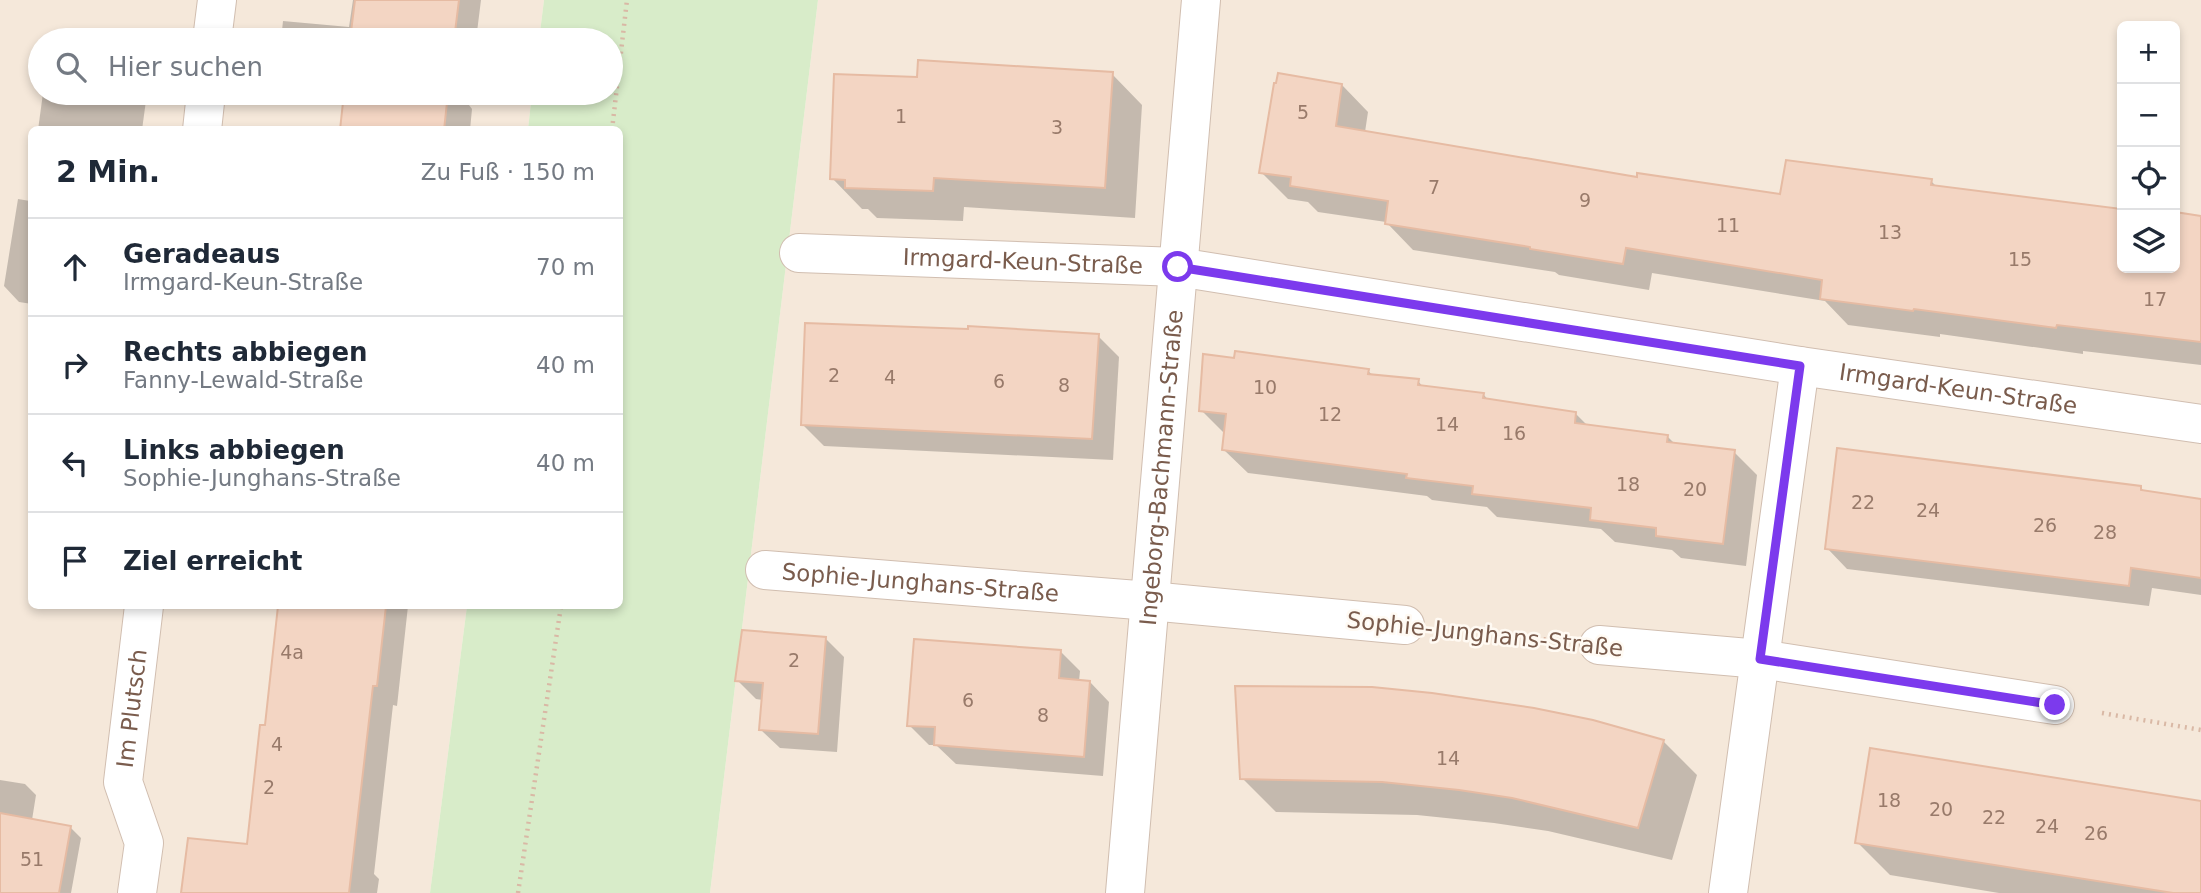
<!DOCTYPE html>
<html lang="de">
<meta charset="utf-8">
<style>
body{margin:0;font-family:"DejaVu Sans",sans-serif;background:#f6f6f7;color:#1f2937}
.controls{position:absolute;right:21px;top:21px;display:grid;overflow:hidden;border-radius:10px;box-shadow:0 4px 10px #0003}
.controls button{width:63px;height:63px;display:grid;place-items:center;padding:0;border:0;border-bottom:2px solid #e0e1e3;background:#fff;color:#1f2937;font:35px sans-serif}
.stop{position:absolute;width:21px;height:21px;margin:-16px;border:5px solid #7c3aed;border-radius:50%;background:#fff}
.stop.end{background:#7c3aed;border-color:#fff;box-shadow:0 2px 7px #0008}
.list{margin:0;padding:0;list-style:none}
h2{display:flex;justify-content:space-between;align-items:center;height:91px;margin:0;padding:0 28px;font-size:30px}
h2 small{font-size:23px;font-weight:400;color:#747a83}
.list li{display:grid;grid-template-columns:46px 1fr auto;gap:21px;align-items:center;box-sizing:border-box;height:98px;padding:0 28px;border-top:2px solid #e0e1e3}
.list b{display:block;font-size:26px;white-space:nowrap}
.list p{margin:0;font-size:23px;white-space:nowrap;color:#747a83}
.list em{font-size:23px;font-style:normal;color:#747a83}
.icon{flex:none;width:38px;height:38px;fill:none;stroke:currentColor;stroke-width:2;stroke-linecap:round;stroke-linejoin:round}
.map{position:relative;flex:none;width:2201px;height:893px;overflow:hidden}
.search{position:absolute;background:#fff;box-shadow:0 4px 10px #0003;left:28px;top:28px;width:595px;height:77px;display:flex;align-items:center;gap:18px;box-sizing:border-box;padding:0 24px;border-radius:38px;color:#747a83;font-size:26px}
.panel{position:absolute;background:#fff;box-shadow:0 4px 10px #0003;left:28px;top:126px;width:595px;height:483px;border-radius:10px}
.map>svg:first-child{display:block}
.residential{fill:#f5e8da;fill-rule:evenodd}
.green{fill:#d8ecc9}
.shadow{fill:#0003}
.building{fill:#f3d5c3;stroke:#e6bba3;stroke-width:2}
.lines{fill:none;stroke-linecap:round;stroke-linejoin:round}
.minor-casing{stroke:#d1beb0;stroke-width:40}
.path{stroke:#d9b8a5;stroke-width:4.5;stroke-dasharray:2 5;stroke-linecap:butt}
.minor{stroke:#fff;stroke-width:38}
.route{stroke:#7c3aed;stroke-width:9}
.labels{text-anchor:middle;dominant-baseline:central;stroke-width:5;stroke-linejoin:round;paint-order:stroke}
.number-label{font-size:19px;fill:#987a6a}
.street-label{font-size:23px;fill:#7a5c4d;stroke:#fffaf3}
</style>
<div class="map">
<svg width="2201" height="893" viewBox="0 0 2201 893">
<rect width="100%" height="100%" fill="#fdf6ec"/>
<g class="residential">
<polygon points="0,0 544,0 539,40 40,40 40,93 532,93 528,129 32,130 32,606 467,606 430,893 0,893"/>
<path d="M818 0H2201V893H710ZM2122 26H2175V268H2122Z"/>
</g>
<polygon class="green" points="544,0 818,0 710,893 430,893 467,606 620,606 620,130 528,129 532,93 611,93 611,40 539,40"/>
<g class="shadow">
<polygon points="353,0 481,0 476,40 281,40 283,21 349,27"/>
<polygon points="1112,74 1142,105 1135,218 964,207 963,221 877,218 868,209 862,209 832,178 919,79"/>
<polygon points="1342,85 1368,112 1365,132 1638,179 1782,196 1931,181 1937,187 2122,210 2122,268 2175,268 2175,214 2201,217 2201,365 2083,351 2083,354 1940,334 1940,337 1848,325 1825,301 1652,273 1649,290 1559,275 1555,272 1413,250 1386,222 1318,212 1308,202 1288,199 1261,172"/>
<polygon points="43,93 147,93 142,130 38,130"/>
<polygon points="324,93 470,93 469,105 472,109 470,130 341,130 345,95"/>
<polygon points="32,188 32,304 19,302 4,286 18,199 30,201"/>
<polygon points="1098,336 1119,357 1113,460 824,446 803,425"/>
<polygon points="1368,371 1374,376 1418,381 1424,388 1484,395 1489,401 1576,414 1589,427 1667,436 1676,445 1734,452 1757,475 1746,566 1681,558 1672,550 1615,542 1601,529 1497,517 1487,507 1432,500 1427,496 1248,473 1224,450 1225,434 1201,410"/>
<polygon points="2141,488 2146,493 2201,500 2201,595 2152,588 2149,606 1847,569 1827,548"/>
<polygon points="280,606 408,606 397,706 393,705 374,874 379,879 377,893 183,893 248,846 267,727"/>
<polygon points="825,638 844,657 837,752 780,748 761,730 763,700 756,699 737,680"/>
<polygon points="1060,651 1080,671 1079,681 1090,682 1109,702 1103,776 956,764 936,745 929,745 909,725"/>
<polygon points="1663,741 1697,775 1672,860 1548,831 1494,823 1417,815 1276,812 1242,778"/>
<polygon points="0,780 25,784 36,795 32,820 70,827 81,838 71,893 0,893"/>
<polygon points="2201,803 2201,893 1999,893 1890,875 1857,842"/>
</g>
<g class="building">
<polygon points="355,0 459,0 454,40 350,40"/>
<polygon points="918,60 1113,72 1105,188 934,178 933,191 845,188 845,180 830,179 834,74 917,77"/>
<polygon points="1278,73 1342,84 1336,126 1637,177 1637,173 1780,194 1786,160 1932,179 1931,185 2121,209 2122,205 2122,268 2175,268 2175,212 2201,216 2201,342 2057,325 2056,328 1914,309 1913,311 1820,299 1822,280 1626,248 1623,264 1530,249 1530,247 1385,224 1388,201 1290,186 1291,177 1259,173 1274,83 1276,83"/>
<polygon points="344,93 448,93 444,130 340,130"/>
<polygon points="805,323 968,329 968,326 1099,334 1092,439 801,425"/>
<polygon points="1235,351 1369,369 1368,374 1419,379 1418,385 1484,393 1483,398 1576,412 1575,423 1668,435 1667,442 1735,450 1723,544 1656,536 1656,528 1590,520 1591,508 1472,494 1473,486 1406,478 1407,474 1222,450 1226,414 1199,411 1203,354 1234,358"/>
<polygon points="1837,448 2141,486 2141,490 2201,499 2201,578 2131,568 2129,586 1825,549"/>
<polygon points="278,606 386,606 377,686 373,686 349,893 181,893 188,838 247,844 260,725 265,725"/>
<polygon points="742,630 826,637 818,734 759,730 763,683 735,681"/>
<polygon points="914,639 1061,650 1059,678 1090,681 1084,757 934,745 935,727 907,726"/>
<polygon points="1235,686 1372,687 1432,693 1534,708 1593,720 1664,740 1638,828 1512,798 1459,790 1382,782 1240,779"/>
<polygon points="1870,748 2201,801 2201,893 2173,893 1855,843"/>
<polygon points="0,813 71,826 59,893 0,893"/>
</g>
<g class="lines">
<defs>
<g id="minor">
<polyline points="212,40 217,0"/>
<polyline points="202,130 206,93"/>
<path id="s1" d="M799 253 1178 267 1800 366 2201 424"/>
<path id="s2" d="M765 570 1150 601 1405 625"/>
<polyline points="1599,645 1760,659 2055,705"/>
<path id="s3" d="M137 893 144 843 123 782 144 606"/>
<path id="s4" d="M1125 893 1201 0"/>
<polyline points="1728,893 1800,366"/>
</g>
</defs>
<use href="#minor" class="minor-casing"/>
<g class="path">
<polyline points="612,130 627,0"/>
<polyline points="1453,630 1552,640"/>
<polyline points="2102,713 2201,730"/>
<polyline points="518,893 561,606"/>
</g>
<use href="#minor" class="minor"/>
</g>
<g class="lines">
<polyline class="route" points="1178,267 1800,366 1760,659 2055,705"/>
</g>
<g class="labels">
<g class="number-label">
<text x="1303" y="112">5</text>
<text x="901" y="116">1</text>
<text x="1057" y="127">3</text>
<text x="1434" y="187">7</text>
<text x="1585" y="200">9</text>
<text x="1728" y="225">11</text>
<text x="1890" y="232">13</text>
<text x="2020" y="259">15</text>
<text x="2155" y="299">17</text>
<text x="834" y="375">2</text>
<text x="890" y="377">4</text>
<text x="999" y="381">6</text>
<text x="1064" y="385">8</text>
<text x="1265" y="387">10</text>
<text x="1330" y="414">12</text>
<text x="1447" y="424">14</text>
<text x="1514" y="433">16</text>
<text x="1628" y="484">18</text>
<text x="1695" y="489">20</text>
<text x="1863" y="502">22</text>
<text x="1928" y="510">24</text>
<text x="2045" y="525">26</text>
<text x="2105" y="532">28</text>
<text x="292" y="652">4a</text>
<text x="794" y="660">2</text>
<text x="968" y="700">6</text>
<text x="1043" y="715">8</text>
<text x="277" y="744">4</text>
<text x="1448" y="758">14</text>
<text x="269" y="787">2</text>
<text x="1889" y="800">18</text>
<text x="1941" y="809">20</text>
<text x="1994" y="817">22</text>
<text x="2047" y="826">24</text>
<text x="2096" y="833">26</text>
<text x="32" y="859">51</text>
</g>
<g class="street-label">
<text stroke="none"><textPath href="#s1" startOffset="224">Irmgard-Keun-Straße</textPath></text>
<text stroke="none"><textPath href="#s1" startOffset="1169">Irmgard-Keun-Straße</textPath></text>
<text stroke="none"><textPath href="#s4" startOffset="427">Ingeborg-Bachmann-Straße</textPath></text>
<text stroke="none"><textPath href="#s2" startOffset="156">Sophie-Junghans-Straße</textPath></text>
<text transform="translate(1485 634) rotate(6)">Sophie-Junghans-Straße</text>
<text stroke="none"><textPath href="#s3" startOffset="189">Im Plutsch</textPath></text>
</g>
</g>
</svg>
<div class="controls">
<button>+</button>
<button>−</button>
<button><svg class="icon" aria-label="locate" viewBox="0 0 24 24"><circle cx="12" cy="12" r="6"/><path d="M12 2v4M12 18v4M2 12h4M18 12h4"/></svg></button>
<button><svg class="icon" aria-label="layers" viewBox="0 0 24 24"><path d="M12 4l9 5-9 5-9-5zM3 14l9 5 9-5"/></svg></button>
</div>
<div class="stop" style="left:1178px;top:267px"></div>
<div class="stop end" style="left:2055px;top:705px"></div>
<div class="search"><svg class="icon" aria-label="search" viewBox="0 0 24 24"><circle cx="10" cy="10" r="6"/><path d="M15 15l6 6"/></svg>Hier suchen</div>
<section class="panel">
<h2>2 Min.<small>Zu Fuß · 150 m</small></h2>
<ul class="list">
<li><svg class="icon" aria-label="ahead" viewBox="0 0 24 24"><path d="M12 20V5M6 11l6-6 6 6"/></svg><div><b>Geradeaus</b><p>Irmgard-Keun-Straße</p></div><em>70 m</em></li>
<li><svg class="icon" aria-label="right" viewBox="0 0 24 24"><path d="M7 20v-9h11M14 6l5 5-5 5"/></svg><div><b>Rechts abbiegen</b><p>Fanny-Lewald-Straße</p></div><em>40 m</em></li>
<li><svg class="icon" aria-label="left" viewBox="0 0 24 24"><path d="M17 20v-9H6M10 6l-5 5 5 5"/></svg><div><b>Links abbiegen</b><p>Sophie-Junghans-Straße</p></div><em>40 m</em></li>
<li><svg class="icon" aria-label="arrive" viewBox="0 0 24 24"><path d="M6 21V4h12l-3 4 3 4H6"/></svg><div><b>Ziel erreicht</b></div></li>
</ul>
</section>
</div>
